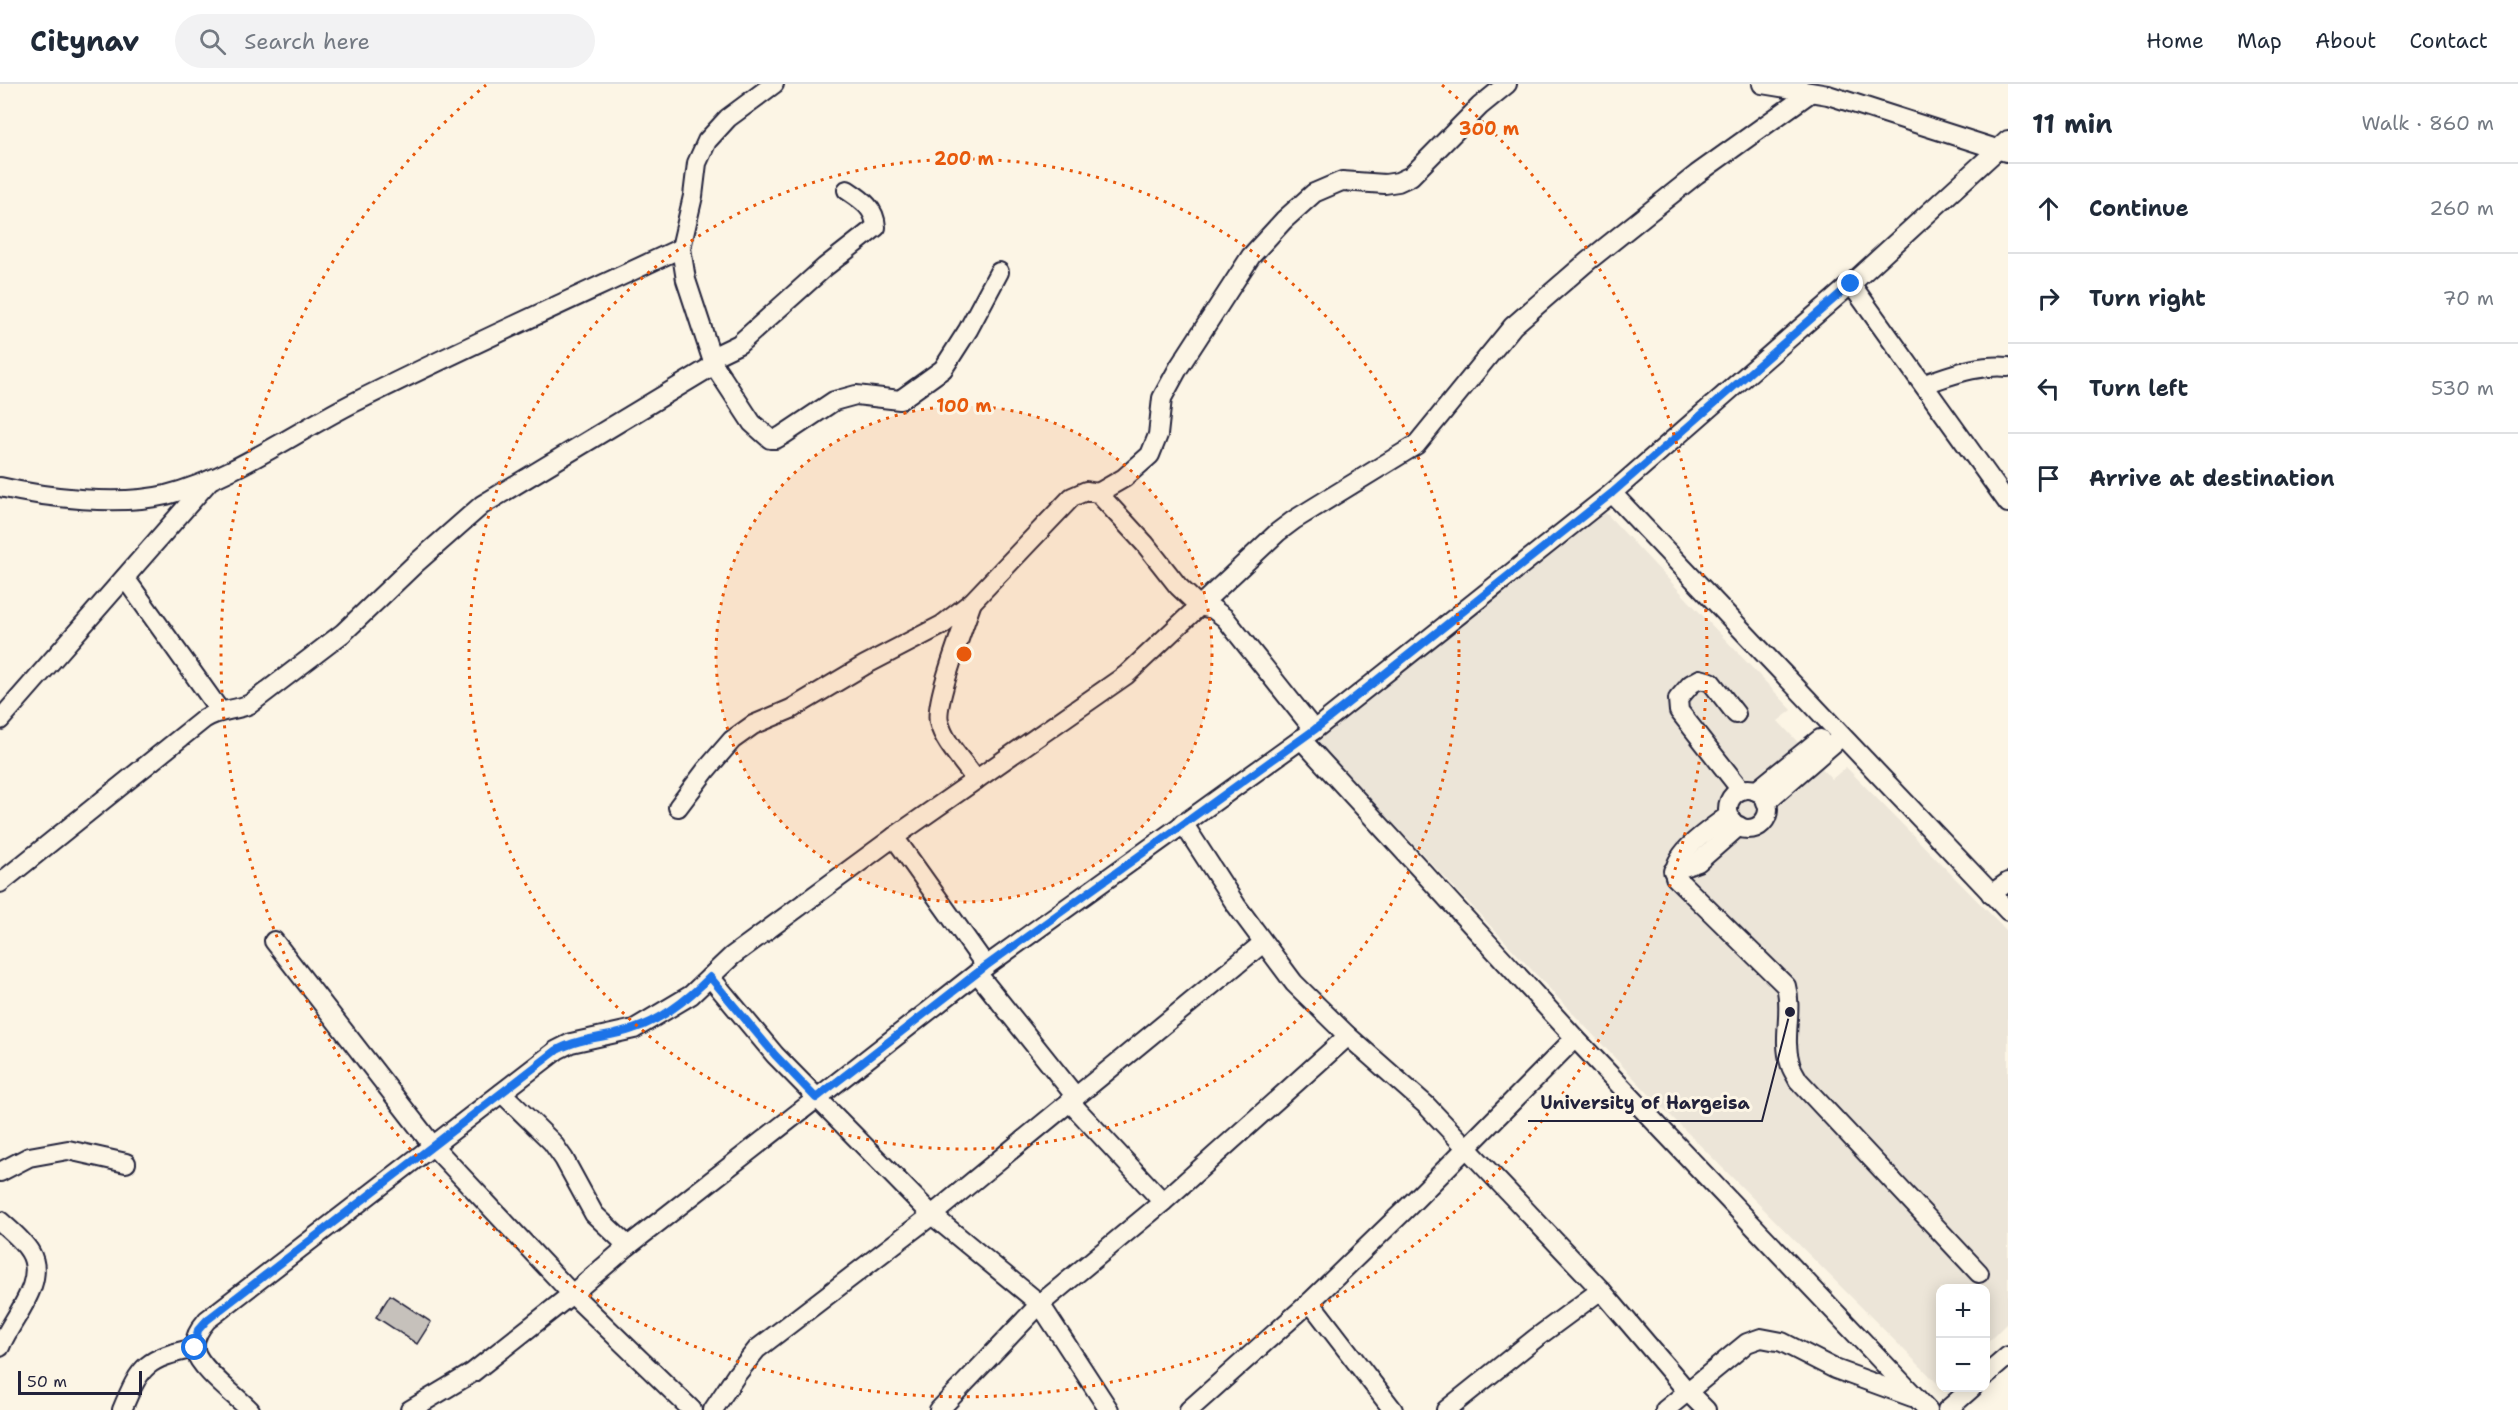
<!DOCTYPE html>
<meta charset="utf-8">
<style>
body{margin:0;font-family:"Shantell Sans",sans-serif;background:#f2f2f3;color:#1f2937}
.controls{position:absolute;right:18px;bottom:18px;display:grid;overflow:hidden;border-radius:12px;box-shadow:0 3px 15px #0003}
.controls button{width:54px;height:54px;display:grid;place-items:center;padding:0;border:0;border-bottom:2px solid #e0e1e3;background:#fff;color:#1f2937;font:30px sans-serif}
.scale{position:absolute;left:18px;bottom:15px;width:124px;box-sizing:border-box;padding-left:6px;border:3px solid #22223b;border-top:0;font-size:16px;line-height:21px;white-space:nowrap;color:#22223b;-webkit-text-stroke:4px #fcf5e5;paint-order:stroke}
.stop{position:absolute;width:18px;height:18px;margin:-14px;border:4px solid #1a73e8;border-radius:50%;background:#fff}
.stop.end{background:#1a73e8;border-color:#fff;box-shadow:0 2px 6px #0008}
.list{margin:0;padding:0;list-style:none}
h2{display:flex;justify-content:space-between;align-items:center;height:78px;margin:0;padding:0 24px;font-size:26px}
h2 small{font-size:20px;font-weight:400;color:#747a83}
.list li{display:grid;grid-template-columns:39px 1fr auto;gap:18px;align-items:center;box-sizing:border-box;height:90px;padding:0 24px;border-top:2px solid #e0e1e3}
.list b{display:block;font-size:22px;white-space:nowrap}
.list em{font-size:20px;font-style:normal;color:#747a83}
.icon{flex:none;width:33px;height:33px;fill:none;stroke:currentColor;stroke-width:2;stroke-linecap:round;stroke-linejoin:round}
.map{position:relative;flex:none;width:2008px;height:1326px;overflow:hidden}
header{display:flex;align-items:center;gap:36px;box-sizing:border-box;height:84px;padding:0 30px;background:#fff;border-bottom:2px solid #e0e1e3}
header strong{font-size:28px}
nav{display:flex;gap:33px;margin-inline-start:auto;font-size:21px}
.search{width:420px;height:54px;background:#f2f2f3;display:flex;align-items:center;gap:15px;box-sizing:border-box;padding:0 21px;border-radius:33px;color:#747a83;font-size:22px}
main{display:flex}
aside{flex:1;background:#fff}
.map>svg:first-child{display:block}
.built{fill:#ece5d8}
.building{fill:#c6c1bb;stroke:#22223b;stroke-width:1.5}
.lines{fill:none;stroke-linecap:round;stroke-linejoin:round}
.minor-casing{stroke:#22223b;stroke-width:22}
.minor{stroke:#fcf5e5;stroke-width:18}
.route{stroke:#1a73e8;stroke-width:8}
.ring{fill:none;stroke:#e8590c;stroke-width:3;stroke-dasharray:3 6}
.centre{fill:#e8590c;stroke:#fcf5e5;stroke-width:3}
.ring-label{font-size:18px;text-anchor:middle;font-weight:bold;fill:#e8590c;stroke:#fcf5e5;stroke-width:6;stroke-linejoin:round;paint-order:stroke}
.leader{fill:none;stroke:#22223b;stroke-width:2}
.callout-dot{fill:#22223b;stroke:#fcf5e5;stroke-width:2}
.callout-label{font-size:18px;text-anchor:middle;font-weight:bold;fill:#22223b;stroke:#fcf5e5;stroke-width:6;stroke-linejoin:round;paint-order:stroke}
</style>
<header>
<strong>Citynav</strong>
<div class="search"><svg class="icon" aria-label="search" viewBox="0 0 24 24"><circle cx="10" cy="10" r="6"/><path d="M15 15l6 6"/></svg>Search here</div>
<nav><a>Home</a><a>Map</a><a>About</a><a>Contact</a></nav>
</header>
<main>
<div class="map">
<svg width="2008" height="1326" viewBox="0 0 2008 1326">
<rect width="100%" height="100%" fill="#fcf5e5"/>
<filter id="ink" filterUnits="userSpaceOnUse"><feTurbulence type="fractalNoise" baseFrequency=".0167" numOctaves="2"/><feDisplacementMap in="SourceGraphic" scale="12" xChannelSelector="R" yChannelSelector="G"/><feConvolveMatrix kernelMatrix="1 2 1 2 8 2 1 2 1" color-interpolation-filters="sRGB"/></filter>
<g filter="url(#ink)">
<polygon class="built" points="1602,425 1792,626 1778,637 1832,695 1846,683 2008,848 2008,1238 1986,1260 1986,1204 1940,1204 1940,1302 1647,1008 1316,657"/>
<polygon class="building" points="390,1211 431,1238 417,1260 376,1233"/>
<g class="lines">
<defs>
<g id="minor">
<polyline points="774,0 728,34 707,57 697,79 693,112 681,164 686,196 714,281 752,339 770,355 776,355 783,351 834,317 856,311 900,316 943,285 968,246 999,188"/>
<polyline points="1762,0 1828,11 2006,68"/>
<polyline points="1851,200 2008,419"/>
<path d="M712 273 739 260 825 183 876 143C875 124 862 116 847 106"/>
<path d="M1924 300C1952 291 1978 280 2008 283"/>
<path d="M0 403C48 414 118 422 166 411 233 394 292 350 353 319 461 265 572 215 681 164"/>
<polyline points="1098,409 1124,394 1150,371 1158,351 1162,314 1179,283 1251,172 1284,136 1314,109 1342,97 1385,100 1398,98 1411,92 1480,22 1507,0"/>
<polyline points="1612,409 2008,827"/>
<polyline points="125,494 220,627"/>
<path d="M972 518C964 542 934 618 939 638 944 659 964 678 976 696"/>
<polyline points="1736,630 1711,598 1700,595 1691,600 1678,615 1679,627 1741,706"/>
<polyline points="0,636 210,396"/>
<polyline points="1301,655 1575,954 1928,1326"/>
<circle cx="1748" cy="725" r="20"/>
<polyline points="1756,707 1820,655"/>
<polyline points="1766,718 1841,653"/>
<polyline points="678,723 706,686 732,656 753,641 791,625 865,581 942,541 972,518 1072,413 1086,407 1098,409 1145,460 1178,502 1199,522 1213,525 1225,534 1314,646"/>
<path d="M1729 731C1712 744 1671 769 1675 793L1786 902C1793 927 1782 954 1790 979 1791 985 1796 991 1798 996L1979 1189"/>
<polyline points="1183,739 1236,821 1294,899 1348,952 1426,1021 1601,1206 1687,1307 1706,1326"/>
<polyline points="894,753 986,882"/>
<polyline points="1673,787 1698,778 1739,742"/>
<path d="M0 799 204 635C218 625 235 627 250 620L343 549 415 480 482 421 714 281"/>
<polyline points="1991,810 2008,798"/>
<polyline points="274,857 433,1062 572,1210 692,1326"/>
<polyline points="977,889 1076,1013"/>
<polyline points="710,893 775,971 932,1131 1040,1220 1109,1326"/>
<polyline points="502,1009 552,1058 564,1075 594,1130 628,1162"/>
<polyline points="1070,1018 1163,1118"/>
<polyline points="0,1088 29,1073 68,1066 126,1079"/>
<path d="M0 1137C10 1146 23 1156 30 1168 48 1198 11 1235 0 1263"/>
<polyline points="1310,1218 1393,1326"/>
<polyline points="1986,1291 2008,1272"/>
<path d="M122 1326C141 1280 146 1275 195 1264"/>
<path d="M250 1326C236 1312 199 1284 195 1266 193 1255 200 1244 207 1236L557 966 571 959 634 945 691 911 732 872 894 753 1126 591 1278 448 1294 436 1416 361 1513 242 1588 177 1697 90 1810 9"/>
<polyline points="410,1326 472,1289 572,1210 628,1162 986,882 1314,646 1612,409 1851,200 2008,56"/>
<polyline points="713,1326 737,1290 757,1265 932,1131 1263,859"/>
<polyline points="939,1326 1040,1220 1163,1118 1348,952"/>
<polyline points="1189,1326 1310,1218 1409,1122 1575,954"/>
<polyline points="1446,1326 1536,1254 1601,1206"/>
<polyline points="1665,1326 1747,1259 1761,1254 1782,1258 1835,1285 1912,1313"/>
<polyline points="1947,1326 1972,1304"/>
</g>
</defs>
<use href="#minor" class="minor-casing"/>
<use href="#minor" class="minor"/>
</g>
</g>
<g class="lines" filter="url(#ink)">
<path class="route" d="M195 1264 198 1246 207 1236 557 966C581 953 608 954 633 945 662 936 689 914 710 893L775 971 816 1014 986 882 1314 646 1612 409 1851 200"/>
</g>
<circle cx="964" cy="570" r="248" fill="#e8590c" fill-opacity=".12"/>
<g class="ring">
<circle cx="964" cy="570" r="248"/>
<circle cx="964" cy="570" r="495"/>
<path d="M1442 1A743 743 0 1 1 486 1"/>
</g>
<circle cx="964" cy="570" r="9" class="centre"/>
<g class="ring-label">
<text x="1489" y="51">300 m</text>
<text x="964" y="81">200 m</text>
<text x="964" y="328">100 m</text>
</g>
<path class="leader" d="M1790 928L1762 1037H1528"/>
<circle class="callout-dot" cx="1790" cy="928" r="6"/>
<g class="callout-label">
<text x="1645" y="1025">University of Hargeisa</text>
</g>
</svg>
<div class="controls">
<button>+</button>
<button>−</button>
</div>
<div class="scale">50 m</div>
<div class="stop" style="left:195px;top:1264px"></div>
<div class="stop end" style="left:1851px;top:200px"></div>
</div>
<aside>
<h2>11 min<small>Walk · 860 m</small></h2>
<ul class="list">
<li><svg class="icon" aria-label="ahead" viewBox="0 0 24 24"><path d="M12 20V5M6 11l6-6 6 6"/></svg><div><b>Continue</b></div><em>260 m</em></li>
<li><svg class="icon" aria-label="right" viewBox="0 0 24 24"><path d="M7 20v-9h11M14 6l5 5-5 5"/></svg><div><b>Turn right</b></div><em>70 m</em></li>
<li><svg class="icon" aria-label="left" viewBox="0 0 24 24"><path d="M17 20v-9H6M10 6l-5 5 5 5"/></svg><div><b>Turn left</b></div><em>530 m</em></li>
<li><svg class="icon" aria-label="arrive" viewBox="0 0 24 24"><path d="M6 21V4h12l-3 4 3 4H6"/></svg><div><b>Arrive at destination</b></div></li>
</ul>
</aside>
</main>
